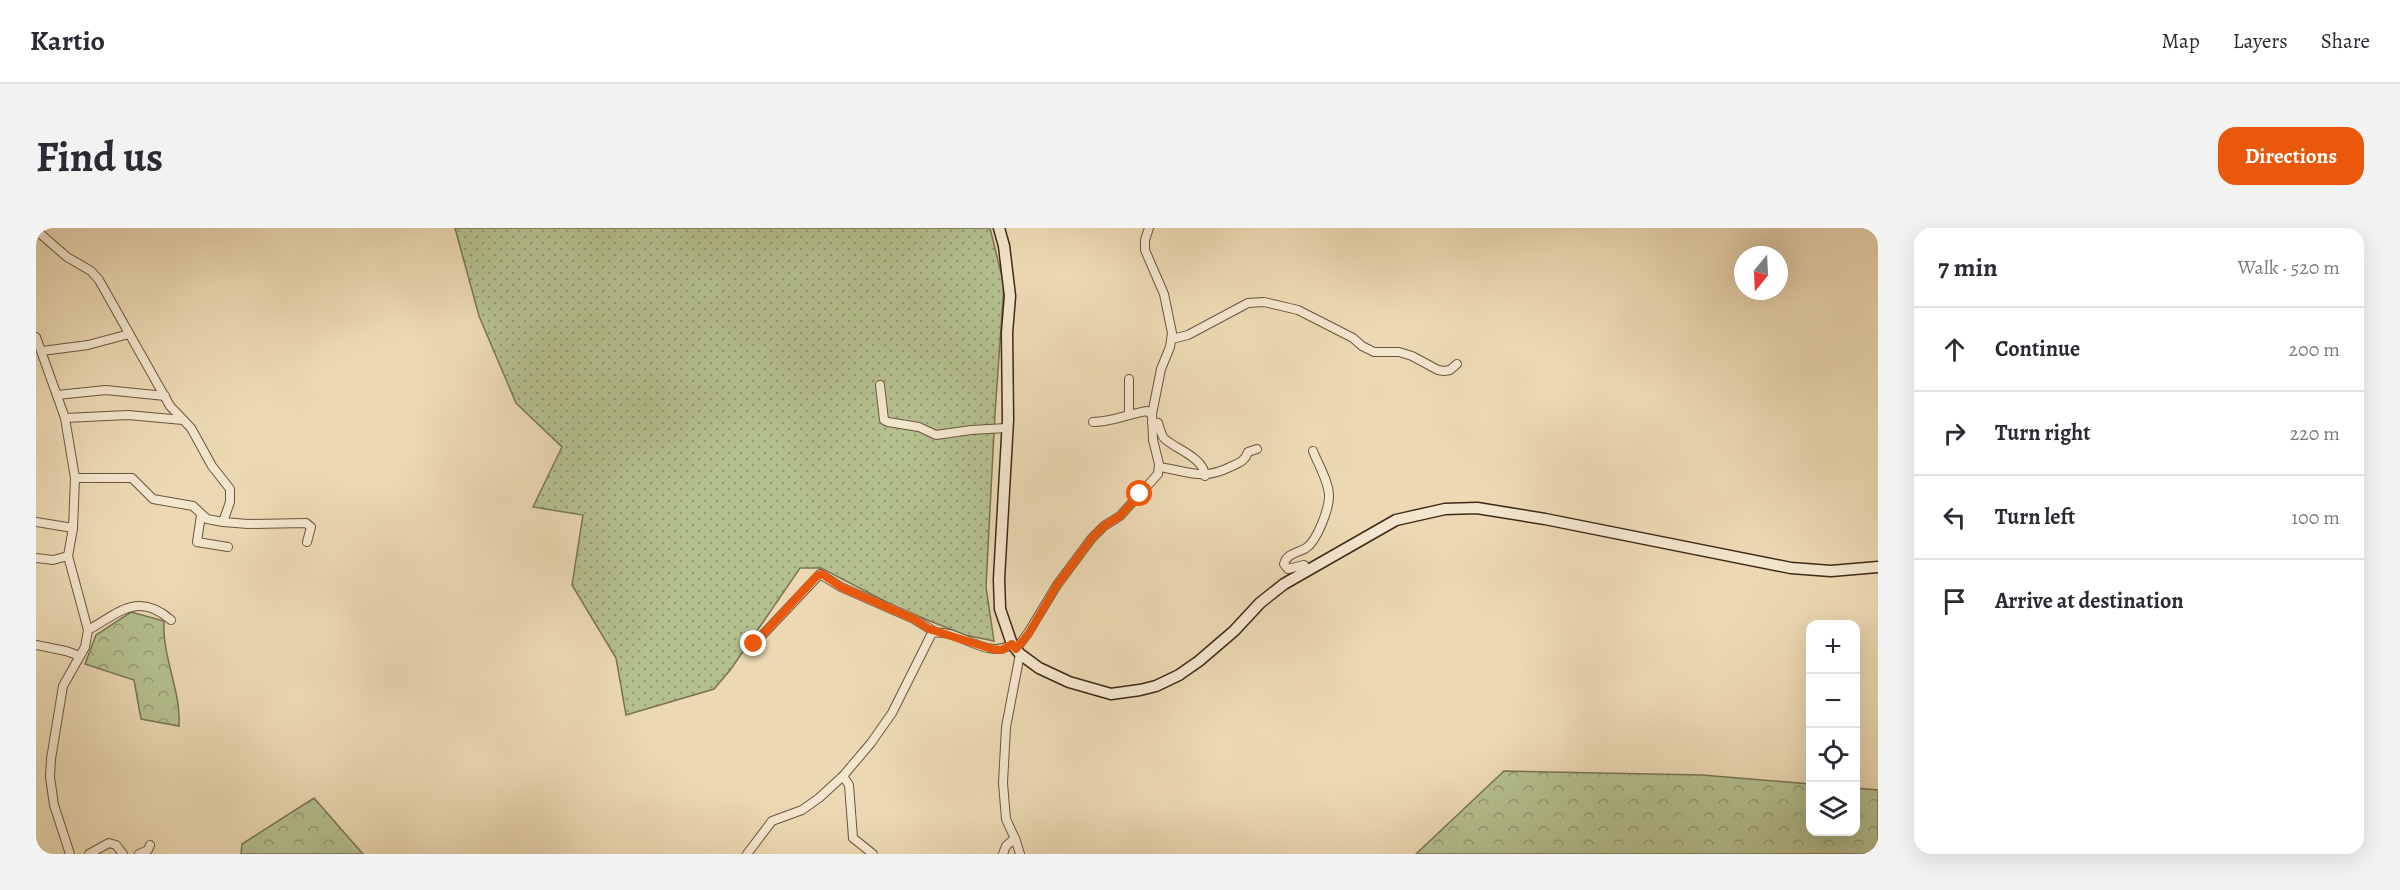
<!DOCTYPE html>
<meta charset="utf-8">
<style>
body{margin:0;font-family:Alegreya,serif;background:#f2f2f3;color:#2b2b33}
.controls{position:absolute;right:18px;bottom:18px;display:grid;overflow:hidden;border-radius:12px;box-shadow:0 6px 24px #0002}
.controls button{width:54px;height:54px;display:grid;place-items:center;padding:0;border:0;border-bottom:2px solid #e1e1e2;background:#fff;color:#2b2b33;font:30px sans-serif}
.compass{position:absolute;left:1698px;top:18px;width:54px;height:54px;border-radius:50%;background:#fff;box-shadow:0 6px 24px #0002;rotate:198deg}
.stop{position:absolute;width:18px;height:18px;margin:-14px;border:4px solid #ea580c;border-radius:50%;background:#fff}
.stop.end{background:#ea580c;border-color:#fff;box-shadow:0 2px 6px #0008}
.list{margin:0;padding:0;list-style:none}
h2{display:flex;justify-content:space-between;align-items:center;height:78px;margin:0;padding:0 24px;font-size:26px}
h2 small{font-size:20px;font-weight:400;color:#7c7c81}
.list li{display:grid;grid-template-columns:39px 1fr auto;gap:18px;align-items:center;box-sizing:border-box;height:84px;padding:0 24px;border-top:2px solid #e1e1e2}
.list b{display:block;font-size:22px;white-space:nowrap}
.list em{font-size:20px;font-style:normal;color:#7c7c81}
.icon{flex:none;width:33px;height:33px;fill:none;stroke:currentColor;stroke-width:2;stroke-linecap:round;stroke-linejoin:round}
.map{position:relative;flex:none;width:1842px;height:626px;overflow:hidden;border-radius:18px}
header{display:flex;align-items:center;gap:36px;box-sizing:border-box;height:84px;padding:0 30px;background:#fff;border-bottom:2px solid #e1e1e2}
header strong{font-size:28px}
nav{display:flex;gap:33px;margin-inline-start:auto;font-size:21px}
.intro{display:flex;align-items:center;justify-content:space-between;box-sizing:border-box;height:144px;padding:0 36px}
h1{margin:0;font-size:42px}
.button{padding:15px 27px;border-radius:18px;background:#ea580c;color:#fff;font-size:21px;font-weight:700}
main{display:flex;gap:36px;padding:0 36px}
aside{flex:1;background:#fff;border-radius:18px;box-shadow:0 6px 24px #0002}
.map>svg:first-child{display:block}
.grass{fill:url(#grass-dots);stroke:#7a7454;stroke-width:1.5}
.forest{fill:url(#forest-crowns);stroke:#7a7454;stroke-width:1.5}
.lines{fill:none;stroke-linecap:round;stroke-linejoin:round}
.street-casing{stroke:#6a553f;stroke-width:10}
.secondary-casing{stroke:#3e2918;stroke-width:13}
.street{stroke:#f3e6ce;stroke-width:8}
.secondary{stroke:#f3e6ce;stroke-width:10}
.route{stroke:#ea580c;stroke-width:8}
</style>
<header>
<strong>Kartio</strong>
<nav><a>Map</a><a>Layers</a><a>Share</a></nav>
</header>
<div class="intro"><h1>Find us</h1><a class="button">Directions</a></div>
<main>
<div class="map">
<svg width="1842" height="626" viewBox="0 0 1842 626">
<defs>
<pattern id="grass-dots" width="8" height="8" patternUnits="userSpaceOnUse" patternTransform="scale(1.5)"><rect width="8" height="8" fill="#b5c08f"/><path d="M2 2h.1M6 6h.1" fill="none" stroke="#959c74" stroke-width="1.8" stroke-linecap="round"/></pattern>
<pattern id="forest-crowns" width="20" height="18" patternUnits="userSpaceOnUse" patternTransform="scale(1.5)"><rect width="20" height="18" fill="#b5c08f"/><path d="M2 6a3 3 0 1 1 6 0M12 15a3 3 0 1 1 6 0" fill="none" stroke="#959c74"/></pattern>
</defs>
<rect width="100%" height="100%" fill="#ecd9b3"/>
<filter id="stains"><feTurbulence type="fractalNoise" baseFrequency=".00333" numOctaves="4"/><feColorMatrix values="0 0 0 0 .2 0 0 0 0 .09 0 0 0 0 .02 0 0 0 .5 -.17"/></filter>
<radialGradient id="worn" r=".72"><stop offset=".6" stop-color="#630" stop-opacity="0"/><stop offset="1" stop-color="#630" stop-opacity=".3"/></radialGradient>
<polygon class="grass" points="419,0 954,0 968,57 959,185 950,359 958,413 929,407 864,381 785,340 764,340 695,441 678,461 590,487 580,430 536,357 547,287 497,279 526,219 480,175 443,88"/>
<g class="forest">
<path d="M95 384 128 393C126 429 145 462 143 498L105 491 98 452 49 436 60 407Z"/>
<polygon points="1468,543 1666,547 1774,556 1774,604 1820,604 1820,560 1842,562 1842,626 1380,626"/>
<polygon points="278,570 327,626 205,626 206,616"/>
</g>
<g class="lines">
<defs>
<g id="street">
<polyline points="0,2 31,29 55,43 63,52 134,178 155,200 176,238 194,261 194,274 187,294 171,291 157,278 117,271 96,250 39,250"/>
<polyline points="0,109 29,190 39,250 37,300 32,328 52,402 49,419 27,458 15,531 14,549 18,577 34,626"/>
<polyline points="1136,111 1152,107 1212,75 1228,74 1262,82 1317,110 1326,118 1338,124 1363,124 1376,128 1402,142 1408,143 1414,142 1421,136"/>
<polyline points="6,123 52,117 93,106"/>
<polyline points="1093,151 1093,186"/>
<polyline points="844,157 848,192 852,194 883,199 900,207 935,202 971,200"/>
<polyline points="21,167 70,162 129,168"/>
<polyline points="29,190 92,187 147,192"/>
<path d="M1057 194C1076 194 1092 186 1111 183L1116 187"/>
<path d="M1116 194 1122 195C1123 199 1125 205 1127 209 1134 219 1168 228 1169 248"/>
<path d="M1123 239C1152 243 1166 253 1194 239 1203 235 1209 233 1212 224L1221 221"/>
<polyline points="165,287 161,314 192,319"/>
<polyline points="0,294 37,300"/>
<polyline points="187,294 212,296 270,295 275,299 271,314"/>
<polyline points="0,330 17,332 32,328"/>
<path d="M1272 342 1268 337 1252 341 1248 336C1251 325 1262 325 1270 320 1281 313 1293 281 1293 268 1293 254 1282 236 1277 223"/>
<path d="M52 402C83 385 102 363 135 392"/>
<polyline points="718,416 784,346 805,359 878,391 899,404"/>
<polyline points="0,417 30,423 44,428"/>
<polyline points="980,421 992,405 1021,357 1056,310 1068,298 1084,288 1122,246 1123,236 1117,212 1116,186 1125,141 1134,119 1136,105 1128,66 1109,22 1109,12 1113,0"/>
<polyline points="984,426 970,499 967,555 970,591 980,613 984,626"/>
<polyline points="807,548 813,557 817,610 837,626"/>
<polyline points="53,626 73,615 80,617 87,626"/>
<polyline points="103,626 112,622 114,617"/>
<path d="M711 626 736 593 766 582 783 570 807 548 835 515 856 485 896 405C923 400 950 433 976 416"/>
<polyline points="967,626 970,618 979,610"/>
</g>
<polyline id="secondary" points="963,0 968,18 974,68 971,105 972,192 963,351 964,381 976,416 984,426 1003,440 1033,454 1075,466 1104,462 1120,458 1143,447 1163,433 1198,403 1224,375 1248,356 1360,292 1409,281 1441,280 1509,291 1755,340 1795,343 1842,339"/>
</defs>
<use href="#street" class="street-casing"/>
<use href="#secondary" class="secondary-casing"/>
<use href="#street" class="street"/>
<use href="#secondary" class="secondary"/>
</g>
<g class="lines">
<polyline class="route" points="718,416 781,348 786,346 805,359 878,391 893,401 956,421 966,422 976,416 980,421 993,405 1021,357 1056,310 1068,298 1084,288 1104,266"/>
</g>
<rect width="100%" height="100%" filter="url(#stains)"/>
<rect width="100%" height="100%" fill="url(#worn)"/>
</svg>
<div class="controls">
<button>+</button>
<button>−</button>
<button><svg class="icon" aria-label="locate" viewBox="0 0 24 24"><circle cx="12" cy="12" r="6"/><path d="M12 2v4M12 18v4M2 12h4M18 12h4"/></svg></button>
<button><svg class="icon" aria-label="layers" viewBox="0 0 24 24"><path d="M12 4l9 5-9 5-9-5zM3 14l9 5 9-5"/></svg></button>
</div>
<svg class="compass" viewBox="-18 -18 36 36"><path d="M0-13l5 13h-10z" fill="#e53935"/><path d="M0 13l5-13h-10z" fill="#7c7c81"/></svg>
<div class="stop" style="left:1104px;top:266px"></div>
<div class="stop end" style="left:718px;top:416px"></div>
</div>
<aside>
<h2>7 min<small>Walk · 520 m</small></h2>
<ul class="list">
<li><svg class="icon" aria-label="ahead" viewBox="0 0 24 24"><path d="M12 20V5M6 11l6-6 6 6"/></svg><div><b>Continue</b></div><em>200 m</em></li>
<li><svg class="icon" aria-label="right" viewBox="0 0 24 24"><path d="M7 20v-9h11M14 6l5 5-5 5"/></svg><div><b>Turn right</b></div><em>220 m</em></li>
<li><svg class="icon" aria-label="left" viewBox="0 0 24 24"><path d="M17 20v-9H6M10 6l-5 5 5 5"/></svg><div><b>Turn left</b></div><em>100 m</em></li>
<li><svg class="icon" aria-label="arrive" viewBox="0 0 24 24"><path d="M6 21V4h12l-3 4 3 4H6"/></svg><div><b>Arrive at destination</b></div></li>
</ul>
</aside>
</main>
